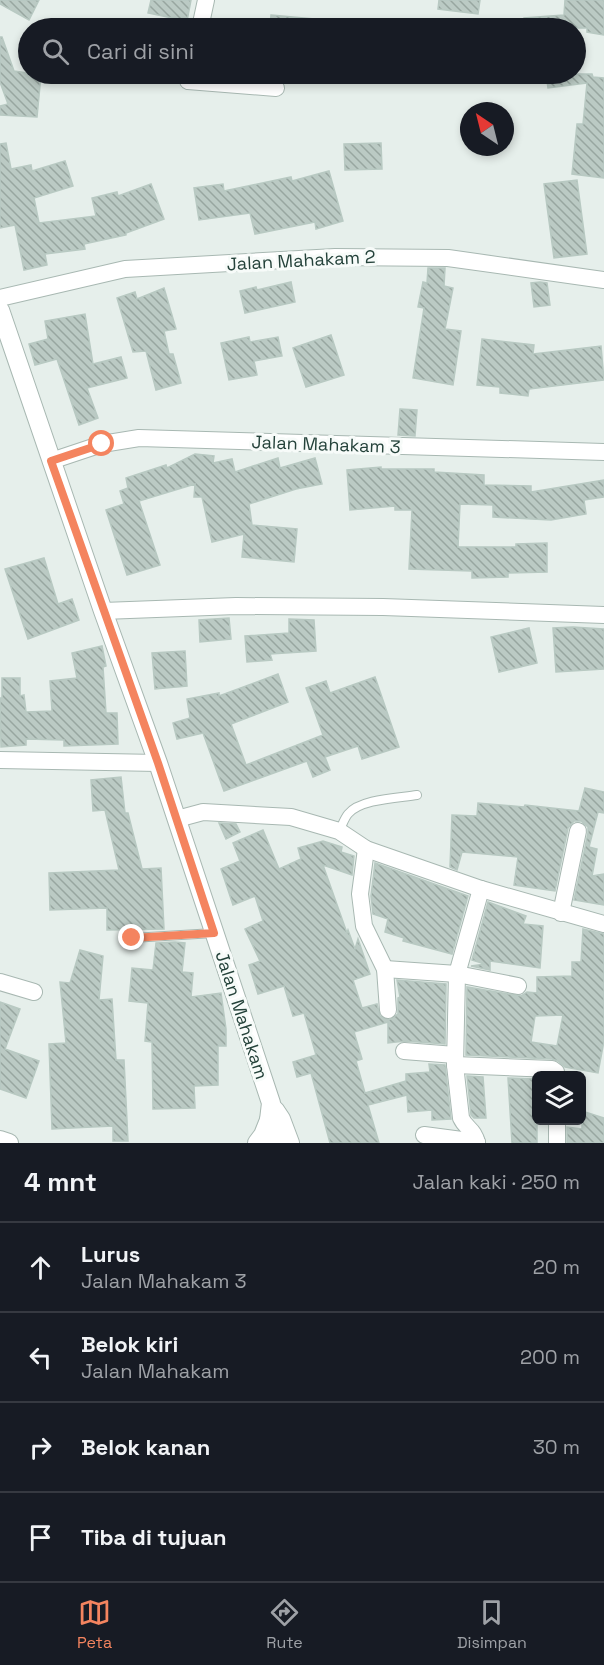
<!DOCTYPE html>
<html lang="id">
<meta charset="utf-8">
<style>
body{margin:0;font-family:"Space Grotesk",sans-serif;background:#20242c;color:#f1f3f6}
.controls{position:absolute;right:18px;bottom:18px;display:grid;overflow:hidden;border-radius:9px;box-shadow:0 3px 9px #0003}
.controls button{width:54px;height:54px;display:grid;place-items:center;padding:0;border:0;border-bottom:2px solid #363941;background:#171b24;color:#f1f3f6;font:30px sans-serif}
.compass{position:absolute;left:460px;top:102px;width:54px;height:54px;border-radius:50%;background:#171b24;box-shadow:0 3px 9px #0003;rotate:325deg}
.stop{position:absolute;width:18px;height:18px;margin:-14px;border:4px solid #f4845f;border-radius:50%;background:#fff}
.stop.end{background:#f4845f;border-color:#fff;box-shadow:0 2px 6px #0008}
.list{margin:0;padding:0;list-style:none}
h2{display:flex;justify-content:space-between;align-items:center;height:78px;margin:0;padding:0 24px;font-size:26px}
h2 small{font-size:20px;font-weight:400;color:#9ea1a6}
.list li{display:grid;grid-template-columns:39px 1fr auto;gap:18px;align-items:center;box-sizing:border-box;height:90px;padding:0 24px;border-top:2px solid #363941}
.list b{display:block;font-size:22px;white-space:nowrap}
.list p{margin:0;font-size:20px;white-space:nowrap;color:#9ea1a6}
.list em{font-size:20px;font-style:normal;color:#9ea1a6}
.icon{flex:none;width:33px;height:33px;fill:none;stroke:currentColor;stroke-width:2;stroke-linecap:round;stroke-linejoin:round}
.map{position:relative;flex:none;width:604px;height:1143px;overflow:hidden}
.search{position:absolute;background:#171b24;box-shadow:0 3px 9px #0003;left:18px;right:18px;top:18px;height:66px;display:flex;align-items:center;gap:15px;box-sizing:border-box;padding:0 21px;border-radius:33px;color:#9ea1a6;font-size:22px}
.sheet{height:438px;background:#171b24}
nav{display:flex;justify-content:space-around;align-items:center;box-sizing:border-box;height:84px;border-top:2px solid #363941;background:#171b24;font-size:16px;color:#9ea1a6}
nav a{display:grid;justify-items:center;gap:3px}
nav .on{color:#f4845f}
.map>svg:first-child{display:block}
.building{fill:url(#building-back-hatch);stroke:#b8c9c2;stroke-width:1.5;fill-rule:evenodd}
.lines{fill:none;stroke-linecap:round;stroke-linejoin:round}
.service-casing{stroke:#a8b8b2;stroke-width:10}
.minor-casing{stroke:#a8b8b2;stroke-width:18}
.tertiary-casing{stroke:#a8b8b2;stroke-width:20}
.service{stroke:#fff;stroke-width:8}
.minor{stroke:#fff;stroke-width:16}
.tertiary{stroke:#fff;stroke-width:18}
.route{stroke:#f4845f;stroke-width:8}
.labels{text-anchor:middle;dominant-baseline:central;stroke-width:6;stroke-linejoin:round;paint-order:stroke}
.street-label{font-size:18px;fill:#24423a;stroke:#f7fbf9}
</style>
<div class="map">
<svg width="604" height="1143" viewBox="0 0 604 1143">
<defs>
<pattern id="building-back-hatch" width="6" height="6" patternUnits="userSpaceOnUse" patternTransform="scale(1.5)"><rect width="6" height="6" fill="#bbcac4"/><path d="M-1 5l2 2M0 0l6 6M5-1l2 2" fill="none" stroke="#98a6a0"/></pattern>
</defs>
<rect width="100%" height="100%" fill="#e6efeb"/>
<g class="building">
<polygon points="0,0 39,0 29,20 0,4"/>
<polygon points="151,0 191,0 187,21 148,13"/>
<polygon points="439,0 480,0 478,14 438,9"/>
<polygon points="565,0 604,0 604,35 587,32 587,28 524,28 524,18 564,15"/>
<polygon points="271,15 314,19 313,28 270,28"/>
<polygon points="0,37 2,37 14,71 41,75 37,117 0,115 0,106 8,104 0,82"/>
<polygon points="546,74 592,74 593,77 604,78 604,178 572,174 577,124 583,124 587,83 548,88"/>
<polygon points="6,143 11,169 31,165 32,171 65,161 73,186 34,198 39,223 96,216 92,198 117,192 118,196 151,184 164,219 126,233 126,235 84,244 85,249 45,254 47,265 24,270 15,225 0,228 0,144"/>
<polygon points="381,143 382,169 345,170 344,144"/>
<polygon points="329,171 343,221 316,229 315,222 255,234 250,213 199,220 194,188 223,184 224,191 291,177 292,181"/>
<polygon points="577,180 587,254 554,258 544,184"/>
<polygon points="428,268 445,268 444,286 453,288 445,329 461,331 453,385 413,378 424,308 418,307 423,282 427,283"/>
<polygon points="291,282 295,302 245,313 240,291 256,287 257,290"/>
<polygon points="540,282 547,283 550,305 534,307 531,283"/>
<polygon points="164,288 176,329 164,331 169,354 173,354 181,383 156,390 146,351 133,352 117,298 135,292 137,299"/>
<polygon points="85,314 93,364 121,357 127,378 87,388 98,418 79,425 57,359 35,365 29,344 48,339 45,321"/>
<polygon points="331,335 344,375 306,387 293,348"/>
<polygon points="249,337 250,342 278,337 282,356 254,361 257,375 229,380 221,343"/>
<polygon points="482,339 534,345 533,354 601,346 604,380 529,389 528,396 500,393 500,387 477,385"/>
<polygon points="400,409 417,410 415,436 398,435"/>
<polygon points="195,454 214,456 213,463 232,459 235,472 278,458 280,468 315,458 322,484 296,489 249,504 252,525 297,529 294,562 242,557 244,534 212,542 202,497 194,497 195,484 139,501 160,565 127,575 106,510 124,504 120,491 128,488 126,478 166,465 167,468"/>
<polygon points="381,467 381,469 434,469 434,472 484,475 484,485 531,486 531,492 604,480 604,497 584,500 586,514 551,520 493,517 493,505 460,504 458,547 516,547 516,544 547,543 547,572 508,573 508,577 472,578 472,571 409,569 412,510 395,510 395,506 350,510 347,470"/>
<polygon points="44,558 58,604 72,599 79,620 28,639 5,569"/>
<polygon points="229,618 231,639 200,642 199,620"/>
<polygon points="289,619 314,620 316,651 270,654 272,660 247,662 245,636 289,633"/>
<polygon points="573,627 604,629 604,669 556,672 553,628"/>
<polygon points="529,628 537,663 499,672 491,637"/>
<polygon points="102,646 106,666 103,667 106,713 117,713 118,744 64,746 64,740 26,739 26,745 1,747 0,698 2,698 2,678 20,678 20,696 24,695 26,712 52,711 50,681 77,678 72,653"/>
<polygon points="185,651 187,686 155,689 152,653"/>
<polygon points="278,674 288,702 231,724 246,765 323,735 306,688 326,681 330,693 375,677 399,747 362,759 358,746 325,757 330,770 313,777 307,761 224,791 203,733 177,739 173,723 190,718 187,699 219,693 219,696"/>
<polygon points="121,777 125,813 128,813 142,869 161,868 164,929 107,930 107,908 50,910 49,873 119,870 105,810 93,811 91,780"/>
<polygon points="585,788 604,792 604,813 598,812 589,847 597,849 592,876 604,874 604,905 574,900 588,833 588,827 581,821 574,821 568,828 555,891 514,885 518,857 462,852 457,870 450,867 452,815 477,816 478,803 524,807 525,805 579,811"/>
<polygon points="219,823 236,824 240,832 226,839"/>
<polygon points="263,830 279,869 301,859 298,848 323,841 342,847 341,852 354,856 352,875 323,865 347,933 348,930 355,949 358,939 370,974 353,980 362,1008 377,1004 380,1016 389,1020 398,1014 398,998 400,997 397,980 446,984 445,1044 405,1041 388,1043 388,1022 354,1032 362,1059 356,1061 365,1093 406,1081 406,1074 430,1072 429,1064 445,1065 451,1119 432,1120 432,1110 408,1112 407,1095 368,1105 379,1143 330,1143 311,1073 297,1077 293,1062 316,1055 304,1013 293,1016 284,986 258,994 249,965 260,961 245,929 263,921 255,896 233,905 221,869 240,861 233,843"/>
<polygon points="375,863 468,896 452,954 403,941 404,938 385,932 388,919 373,914 371,896"/>
<polygon points="488,902 526,916 523,924 543,926 540,968 490,961 490,970 471,966 485,964 472,960"/>
<path d="M583 929 604 934V1041L598 1073 565 1067 558 1061 552 1059 466 1055 467 987 521 996 527 992 537 993V977L572 976V962H581ZM563 1015 557 1046 531 1042 535 1016Z"/>
<polygon points="175,942 185,943 182,972 193,973 191,997 221,993 226,1029 226,1046 218,1046 218,1085 194,1086 195,1108 153,1109 152,1042 145,1041 148,1003 129,1001 132,968 153,970 156,943"/>
<polygon points="80,950 103,956 99,1000 112,999 116,1060 124,1060 128,1141 113,1141 113,1126 52,1129 49,1044 66,1043 60,982 70,983"/>
<polygon points="0,1002 20,1009 5,1049 39,1061 26,1098 0,1089"/>
<polygon points="467,1076 483,1077 486,1118 474,1118 471,1115"/>
<polygon points="508,1078 537,1079 537,1143 512,1143"/>
<polygon points="582,1111 604,1118 604,1143 567,1143 567,1127 582,1129"/>
</g>
<g class="lines">
<defs>
<g id="service">
<path d="M339 831C342 826 344 819 348 814 360 799 398 798 417 795"/>
<polyline points="132,938 214,933"/>
</g>
<g id="minor">
<polyline points="200,28 206,0"/>
<polyline points="190,74 188,81 276,88"/>
<polyline points="0,298 125,269 335,257 448,258 604,280"/>
<polyline points="51,461 102,444 139,438 604,452"/>
<polyline points="103,611 236,606 383,607 604,615"/>
<polyline points="0,760 158,763"/>
<polyline points="177,819 203,812 291,817 339,831 366,849 481,889 604,924"/>
<polyline points="366,849 360,894 364,926 385,969 388,1010"/>
<polyline points="561,913 578,831"/>
<polyline points="385,969 457,974 518,986"/>
<polyline points="0,982 34,992"/>
<polyline points="404,1051 455,1055"/>
<polyline points="455,1065 552,1069 556,1072 556,1076"/>
<polyline points="557,1120 557,1143"/>
<polyline points="424,1135 477,1142"/>
<path d="M477 1143C474 1129 466 1129 461 1118L455 1065 457 974 481 889"/>
</g>
<g id="tertiary">
<polyline points="0,310 103,611 158,763 271,1103 269,1120 276,1143"/>
<polyline points="275,1110 281,1119 290,1143"/>
<polyline points="0,1140 9,1143"/>
<polyline points="257,1143 263,1135 269,1120"/>
</g>
</defs>
<use href="#service" class="service-casing"/>
<use href="#minor" class="minor-casing"/>
<use href="#tertiary" class="tertiary-casing"/>
<use href="#service" class="service"/>
<use href="#minor" class="minor"/>
<use href="#tertiary" class="tertiary"/>
</g>
<g class="lines">
<polyline class="route" points="102,444 51,461 158,763 214,933 132,938"/>
</g>
<g class="labels">
<g class="street-label">
<text transform="translate(301 260) rotate(-3)">Jalan Mahakam 2</text>
<text transform="translate(326 444) rotate(2)">Jalan Mahakam 3</text>
<text transform="translate(242 1015) rotate(72)">Jalan Mahakam</text>
</g>
</g>
</svg>
<div class="controls">
<button><svg class="icon" aria-label="layers" viewBox="0 0 24 24"><path d="M12 4l9 5-9 5-9-5zM3 14l9 5 9-5"/></svg></button>
</div>
<svg class="compass" viewBox="-18 -18 36 36"><path d="M0-13l5 13h-10z" fill="#e53935"/><path d="M0 13l5-13h-10z" fill="#9ea1a6"/></svg>
<div class="stop" style="left:102px;top:444px"></div>
<div class="stop end" style="left:132px;top:938px"></div>
<div class="search"><svg class="icon" aria-label="search" viewBox="0 0 24 24"><circle cx="10" cy="10" r="6"/><path d="M15 15l6 6"/></svg>Cari di sini</div>
</div>
<section class="sheet">
<h2>4 mnt<small>Jalan kaki · 250 m</small></h2>
<ul class="list">
<li><svg class="icon" aria-label="ahead" viewBox="0 0 24 24"><path d="M12 20V5M6 11l6-6 6 6"/></svg><div><b>Lurus</b><p>Jalan Mahakam 3</p></div><em>20 m</em></li>
<li><svg class="icon" aria-label="left" viewBox="0 0 24 24"><path d="M17 20v-9H6M10 6l-5 5 5 5"/></svg><div><b>Belok kiri</b><p>Jalan Mahakam</p></div><em>200 m</em></li>
<li><svg class="icon" aria-label="right" viewBox="0 0 24 24"><path d="M7 20v-9h11M14 6l5 5-5 5"/></svg><div><b>Belok kanan</b></div><em>30 m</em></li>
<li><svg class="icon" aria-label="arrive" viewBox="0 0 24 24"><path d="M6 21V4h12l-3 4 3 4H6"/></svg><div><b>Tiba di tujuan</b></div></li>
</ul>
</section>
<nav>
<a class="on"><svg class="icon" aria-label="map" viewBox="0 0 24 24"><path d="M3 6l6-2 6 2 6-2v14l-6 2-6-2-6 2zM9 4v14M15 6v14"/></svg>Peta</a>
<a><svg class="icon" aria-label="directions" viewBox="0 0 24 24"><path d="M12 3l9 9-9 9-9-9zM9 14v-3h6M13 9l2 2-2 2"/></svg>Rute</a>
<a><svg class="icon" aria-label="saved" viewBox="0 0 24 24"><path d="M7 4h10v16l-5-4-5 4z"/></svg>Disimpan</a>
</nav>
